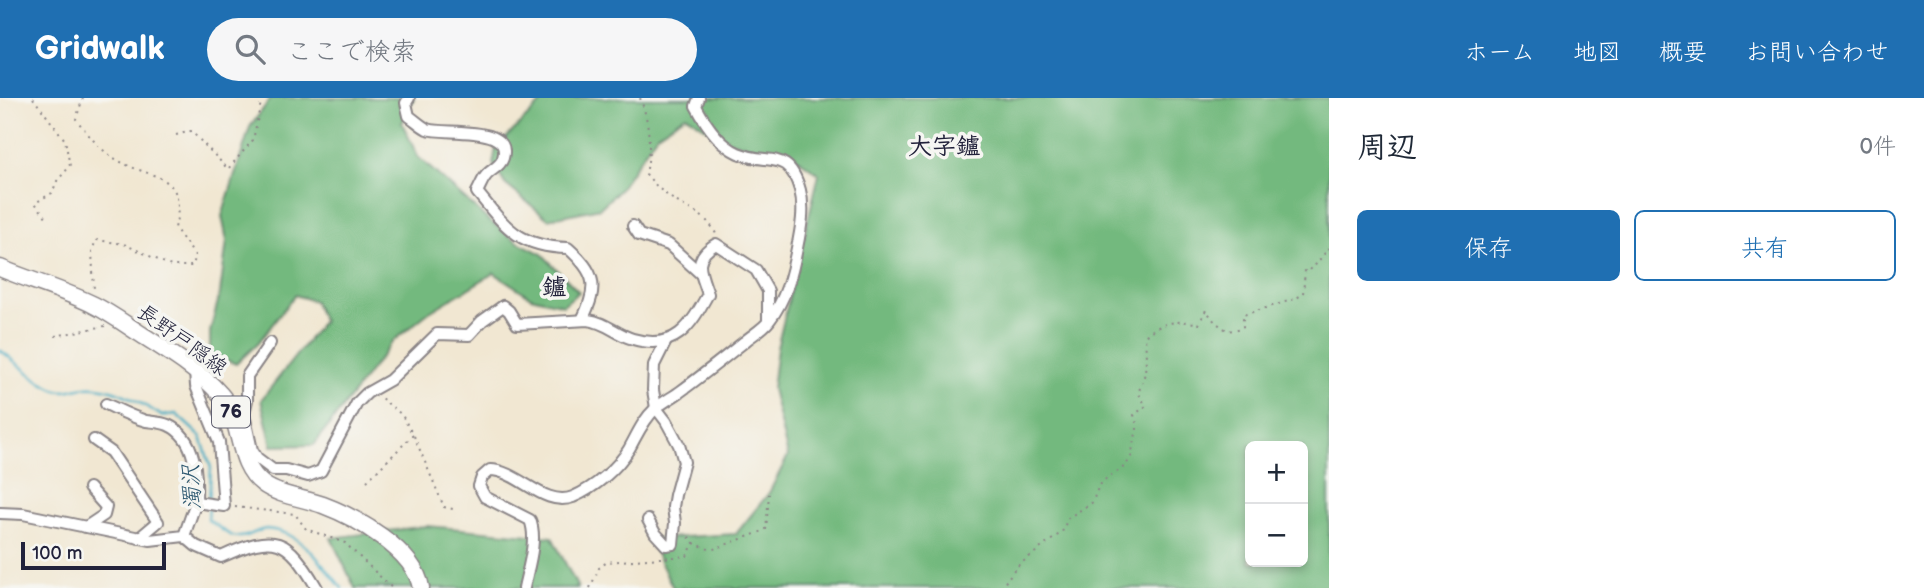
<!DOCTYPE html>
<html lang="ja">
<meta charset="utf-8">
<style>
body{margin:0;font-family:"Balsamiq Sans","Klee One",sans-serif;background:#f6f6f7;color:#1f2937}
.controls{position:absolute;right:21px;bottom:21px;display:grid;overflow:hidden;border-radius:10px;box-shadow:0 4px 10px #0003}
.controls button{width:63px;height:63px;display:grid;place-items:center;padding:0;border:0;border-bottom:2px solid #e0e1e3;background:#fff;color:#1f2937;font:35px sans-serif}
.scale{position:absolute;left:21px;bottom:18px;width:145px;box-sizing:border-box;padding-left:7px;border:4px solid #22223b;border-top:0;font-size:19px;line-height:24px;white-space:nowrap;color:#22223b;-webkit-text-stroke:5px #f6f6f2;paint-order:stroke}
.list{margin:0;padding:0;list-style:none}
h2{display:flex;justify-content:space-between;align-items:center;height:91px;margin:0;padding:0 28px;font-size:30px}
h2 small{font-size:23px;font-weight:400;color:#747a83}
.actions{display:flex;gap:14px;padding:21px 28px}
.actions a{flex:1;padding:16px 0;border:2px solid #1f6fb2;border-radius:10px;text-align:center;font-size:24px;color:#1f6fb2}
.actions .main{background:#1f6fb2;color:#fff}
.icon{flex:none;width:38px;height:38px;fill:none;stroke:currentColor;stroke-width:2;stroke-linecap:round;stroke-linejoin:round}
.map{position:relative;flex:none;width:1329px;height:490px;overflow:hidden}
header{display:flex;align-items:center;gap:42px;box-sizing:border-box;height:98px;padding:0 35px;background:#1f6fb2;color:#fff}
header strong{font-size:33px}
nav{display:flex;gap:38px;margin-inline-start:auto;font-size:24px}
.search{width:490px;height:63px;background:#f6f6f7;display:flex;align-items:center;gap:18px;box-sizing:border-box;padding:0 24px;border-radius:38px;color:#747a83;font-size:26px}
main{display:flex}
aside{flex:1;background:#fff}
.map>svg:first-child{display:block}
.forest{fill:#73b97e;stroke:#4a6e5c;stroke-width:2;fill-rule:evenodd}
.lines{fill:none;stroke-linecap:round;stroke-linejoin:round}
.stream{stroke:#44adc4;stroke-width:2.5}
.minor-casing{stroke:#8a8486;stroke-width:14}
.primary-casing{stroke:#8a8486;stroke-width:19}
.path{stroke:#8a8486;stroke-width:2;stroke-dasharray:2 5;stroke-linecap:butt}
.minor{stroke:#fff;stroke-width:10}
.primary{stroke:#fff;stroke-width:16}
.labels{text-anchor:middle;dominant-baseline:central;stroke-width:7;stroke-linejoin:round;paint-order:stroke}
.shield{fill:#f6f6f2;stroke:#626272;stroke-width:2}
.shield-label{font-size:19px;font-weight:bold;fill:#22223b}
.street-label{font-size:21px;fill:#22223b;stroke:#f6f6f2}
.water-label{font-size:23px;font-style:italic;fill:#305a72;stroke:#f6f6f2}
.quarter-label{font-size:24px;font-weight:bold;fill:#22223b;stroke:#f6f6f2}
</style>
<header>
<strong>Gridwalk</strong>
<div class="search"><svg class="icon" aria-label="search" viewBox="0 0 24 24"><circle cx="10" cy="10" r="6"/><path d="M15 15l6 6"/></svg>ここで検索</div>
<nav><a>ホーム</a><a>地図</a><a>概要</a><a>お問い合わせ</a></nav>
</header>
<main>
<div class="map">
<svg width="1329" height="490" viewBox="0 0 1329 490">
<rect width="100%" height="100%" fill="#f6f6f2"/>
<filter id="ink" filterUnits="userSpaceOnUse"><feTurbulence type="fractalNoise" baseFrequency=".0143" numOctaves="2"/><feDisplacementMap in="SourceGraphic" scale="14" xChannelSelector="R" yChannelSelector="G"/><feConvolveMatrix kernelMatrix="1 2 1 2 8 2 1 2 1" color-interpolation-filters="sRGB"/></filter>
<filter id="wash" filterUnits="userSpaceOnUse"><feTurbulence type="fractalNoise" baseFrequency=".00686" numOctaves="4" result="noise"/><feDisplacementMap in="SourceGraphic" scale="28" xChannelSelector="R" yChannelSelector="G"/><feGaussianBlur stdDeviation="1.57" result="paint"/><feColorMatrix in="noise" values="0 0 0 0 0 0 0 0 0 0 0 0 0 0 0 0 0 1.4 0 .05"/><feComposite in="paint" operator="in"/></filter>
<g filter="url(#wash)">
<rect width="100%" height="100%" fill="#f1e7d2"/>
<g class="forest">
<polygon points="271,0 414,0 402,25 418,59 488,122 518,144 542,156 579,194 563,207 531,199 494,175 428,215 393,243 314,347 272,348 261,302 323,223 314,203 295,197 258,245 236,266 210,255 210,234 220,195 227,143 222,118 250,29"/>
<path d="M546 0H1329V490H673L649 441 736 436 769 395 788 358 772 291 777 250 819 76 798 61 724 42 686 17 657 36 619 92 600 110 548 121 505 86 493 66 496 50ZM1250 348H1303V464H1250Z"/>
<polygon points="427,428 552,439 578,490 355,490 331,440"/>
</g>
<g class="lines">
<g class="stream">
<path d="M0 252C16 263 36 284 54 291 65 296 74 290 86 289 112 286 141 305 162 318L176 316 201 339 211 370 209 404"/>
<path d="M209 410 208 422C221 429 230 443 246 438 253 436 260 431 267 431 301 433 322 466 342 490"/>
</g>
</g>
</g>
<g filter="url(#ink)">
<g class="lines">
<defs>
<g id="minor">
<path d="M409 0 406 5 409 18C415 22 421 28 427 31 444 37 513 26 503 60 500 70 490 71 485 79 482 83 480 89 477 94 506 130 519 149 568 150 596 175 599 188 582 222"/>
<polyline points="633,128 639,137 669,147 701,176"/>
<path d="M106 306C119 312 132 319 146 323 153 324 161 324 168 327 197 340 197 377 196 404"/>
<polyline points="244,316 247,302 247,278 270,245"/>
<path d="M233 317 244 316 252 352 257 360 273 372H286L308 378 321 373 357 305 367 295 390 282 437 236 469 237 482 223 503 208 509 213 517 226 588 222C606 224 617 237 633 241 675 253 690 229 708 196 700 173 692 160 716 146L756 172 768 193V222"/>
<polyline points="94,342 111,354 158,424 139,440"/>
<path d="M0 415 23 416 150 442 184 438 196 448 221 459C276 434 287 439 317 490"/>
<polyline points="648,422 655,435 666,447 673,446 675,425 673,409 675,397 684,364 679,347 666,323 656,310 653,292 654,267 666,243"/>
<polyline points="86,429 104,417 106,409 89,390"/>
<polyline points="184,438 196,404 224,408 219,344 196,288 195,273"/>
<path d="M524 490C528 470 538 441 530 422L485 399 479 388 482 379 490 372C518 372 544 410 573 399 594 390 617 371 629 351 637 337 643 322 655 311 663 304 673 299 681 293 703 277 724 260 744 244 752 237 763 231 769 223 786 201 792 176 797 150 801 131 805 110 800 92 788 50 769 68 738 55 720 47 705 25 696 8L699 0"/>
</g>
<path id="primary" d="M0 170C31 183 64 192 94 207 110 215 125 226 139 235 167 253 198 271 220 296 244 322 234 364 263 386 279 398 304 400 323 407 355 419 415 452 421 490"/>
</defs>
<use href="#minor" class="minor-casing"/>
<use href="#primary" class="primary-casing"/>
<g class="path">
<polyline points="33,0 65,42 70,68 57,83 52,95 35,105 47,120"/>
<path d="M83 0 76 21C87 35 98 50 114 60 149 83 189 71 175 130L196 159 192 168H171L124 146 96 142 92 153 94 192"/>
<path d="M640 0C650 24 651 51 646 76 654 86 663 95 674 102 691 113 707 117 716 136"/>
<polyline points="176,37 191,33 228,71 253,42 262,0"/>
<polyline points="55,238 105,228"/>
<polyline points="414,338 444,409 457,412"/>
<polyline points="367,383 413,337 402,317 381,300"/>
<polyline points="235,409 295,416 306,431 345,445 392,490"/>
<polyline points="694,445 711,452 766,432 769,396"/>
<polyline points="590,490 599,470 607,464 687,458 694,445 686,436"/>
<path d="M1001 490 1016 469 1062 434 1068 420 1093 404C1101 371 1120 381 1131 359 1133 355 1132 348 1134 343 1137 332 1139 329 1134 317L1146 308 1138 294C1148 277 1146 257 1145 238 1160 224 1180 221 1199 226L1206 212 1215 224 1228 233 1243 230V217L1295 201 1303 196 1305 172 1312 171 1329 150"/>
</g>
<use href="#minor" class="minor"/>
<use href="#primary" class="primary"/>
</g>
</g>
<g class="labels">
<rect class="shield" x="212" y="298.5" width="38" height="31" rx="5"/>
<g class="shield-label">
<text x="231" y="314">76</text>
</g>
<g class="street-label">
<text transform="translate(182 242) rotate(36)">長野戸隠線</text>
</g>
<g class="water-label">
<text transform="translate(192 389) rotate(-93)">濁沢</text>
</g>
<g class="quarter-label">
<text x="944" y="48">大字鑪</text>
<text x="554" y="189">鑪</text>
</g>
</g>
</svg>
<div class="controls">
<button>+</button>
<button>−</button>
</div>
<div class="scale">100 m</div>
</div>
<aside>
<h2>周辺<small>0件</small></h2>
<ul class="list">
</ul>
<div class="actions"><a class="main">保存</a><a>共有</a></div>
</aside>
</main>
